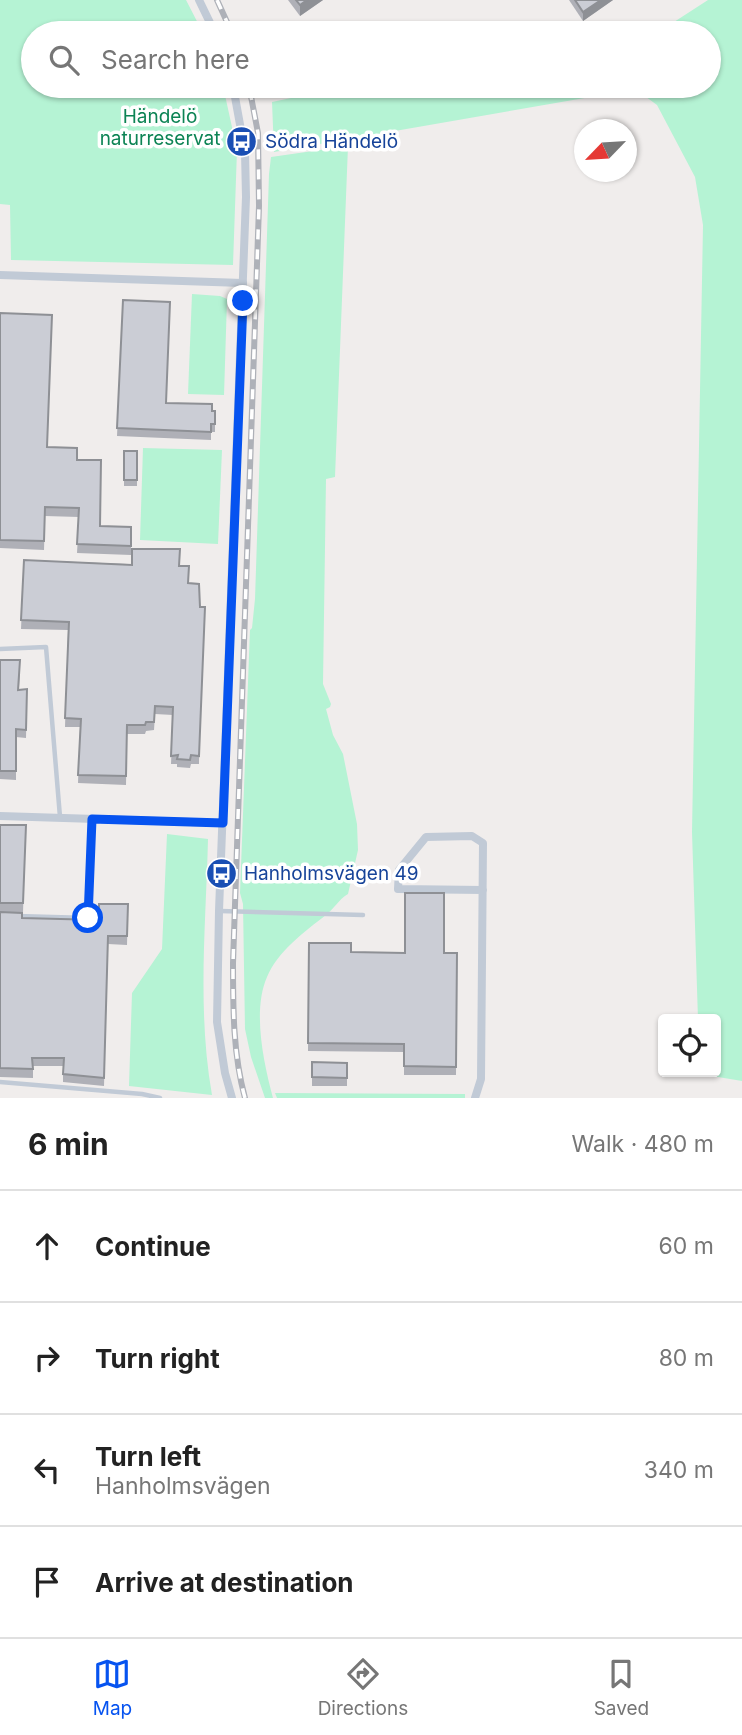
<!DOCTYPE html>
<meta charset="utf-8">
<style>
body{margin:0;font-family:Inter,sans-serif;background:#f2f2f2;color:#222}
.controls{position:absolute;right:21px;bottom:21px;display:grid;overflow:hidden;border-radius:7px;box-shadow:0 2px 5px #0004}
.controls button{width:63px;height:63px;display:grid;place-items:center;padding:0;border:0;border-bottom:2px solid #e0e0e0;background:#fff;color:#222;font:35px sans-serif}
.compass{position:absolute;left:574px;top:119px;width:63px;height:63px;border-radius:50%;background:#fff;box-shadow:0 2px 5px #0004;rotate:245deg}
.stop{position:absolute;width:21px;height:21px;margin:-16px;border:5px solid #0653f0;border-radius:50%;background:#fff}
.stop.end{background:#0653f0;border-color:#fff;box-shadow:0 2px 7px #0008}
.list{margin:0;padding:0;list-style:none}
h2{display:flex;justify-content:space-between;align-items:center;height:91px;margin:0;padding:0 28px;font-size:30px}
h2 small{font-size:23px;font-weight:400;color:#767676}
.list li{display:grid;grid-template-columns:46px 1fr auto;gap:21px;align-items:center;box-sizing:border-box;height:112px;padding:0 28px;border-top:2px solid #e0e0e0}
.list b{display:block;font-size:26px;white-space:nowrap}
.list p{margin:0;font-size:23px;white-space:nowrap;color:#767676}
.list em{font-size:23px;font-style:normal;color:#767676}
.icon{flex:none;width:38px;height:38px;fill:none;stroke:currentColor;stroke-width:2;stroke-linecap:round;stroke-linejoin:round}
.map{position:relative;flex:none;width:742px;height:1098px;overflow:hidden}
.search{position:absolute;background:#fff;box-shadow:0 2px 5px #0004;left:21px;right:21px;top:21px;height:77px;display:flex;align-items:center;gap:18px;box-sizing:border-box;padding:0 24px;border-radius:38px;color:#767676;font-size:26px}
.sheet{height:539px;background:#fff}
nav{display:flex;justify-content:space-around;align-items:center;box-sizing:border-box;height:98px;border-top:2px solid #e0e0e0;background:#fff;font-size:19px;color:#767676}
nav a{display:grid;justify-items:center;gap:4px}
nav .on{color:#0653f0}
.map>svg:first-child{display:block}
.green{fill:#b5f3d4}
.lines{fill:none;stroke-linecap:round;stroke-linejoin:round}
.service{stroke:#c1cad6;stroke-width:4.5}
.minor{stroke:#c1cad6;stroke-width:8}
.rail-casing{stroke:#aeb1b8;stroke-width:6}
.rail{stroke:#fff;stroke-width:3.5;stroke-dasharray:10;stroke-linecap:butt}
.wall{fill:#afb0b7}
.shaded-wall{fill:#8e9095}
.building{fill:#cbcdd5;stroke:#8e9095;stroke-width:2}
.route{stroke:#0653f0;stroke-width:9}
.labels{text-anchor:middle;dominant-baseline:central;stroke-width:7;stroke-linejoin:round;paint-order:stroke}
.park-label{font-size:19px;fill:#0d8455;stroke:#fff}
.transit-label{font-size:19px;fill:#164399;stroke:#fff;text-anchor:start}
</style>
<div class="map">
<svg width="742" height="1098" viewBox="0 0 742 1098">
<rect width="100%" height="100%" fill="#f0edec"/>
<g class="green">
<polygon points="0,0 186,0 203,33 33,33 33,86 223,86 237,150 233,265 11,260 10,205 0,204"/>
<polygon points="708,0 742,0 742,1081 700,1074 699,1072 716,1072 716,1019 698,1019 692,832 703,225 695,177 657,105 642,94 625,91 274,152 272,102 348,86 709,86 709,33 657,33"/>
<path d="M348 146 335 477 326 479 323 684 331 704 330 707 326 709 333 735 343 754 357 824 358 850 348 894C338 900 335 908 326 915 304 932 278 951 267 977 252 1011 264 1064 273 1098H265L251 1057 245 1029 243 904 240 893 250 630 252 628 255 599 269 174 271 157Z"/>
<polygon points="192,294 220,296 227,299 224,395 188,394"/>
<polygon points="143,448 222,450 218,544 140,540"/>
<path d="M167 834 208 839C206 925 197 1010 212 1095L129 1086 132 993 162 949Z"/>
<polygon points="275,1093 465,1094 465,1098 277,1098"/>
</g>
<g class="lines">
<g class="service">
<polyline points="0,649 46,647 60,817"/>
<polyline points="220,911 363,915"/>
<polyline points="17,916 88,918 92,820"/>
<polyline points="0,1082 142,1094 160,1098"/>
</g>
<g class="minor">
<polyline points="199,0 215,33"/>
<polyline points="0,275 243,283"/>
<polyline points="0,816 223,823"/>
<polyline points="232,1098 225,1073 217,1022 219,911 246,197 245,152 233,86"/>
<polyline points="475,1098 481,1079 483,843 472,836 426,837 399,870 398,889 483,890"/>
</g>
<defs>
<g id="rail">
<polyline points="217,0 232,33"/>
<path d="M245 1098C233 1054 233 1009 233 963L259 206 258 133 249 86"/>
</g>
</defs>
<use href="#rail" class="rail-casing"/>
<use href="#rail" class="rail"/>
</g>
<g class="wall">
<polygon points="288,0 323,0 300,16"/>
<polygon points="569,0 613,0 583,21"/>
<polygon points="123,300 166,403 215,411 215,432 211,432 211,440 117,436"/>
<polygon points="0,313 47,447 77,460 100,526 131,527 131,555 77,553 79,517 45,516 44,550 0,548"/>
<rect x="124" y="451" width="13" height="35"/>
<polygon points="24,560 180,566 200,607 199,764 191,764 190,768 177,767 177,764 171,764 173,715 155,714 154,730 146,731 145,734 127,734 126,785 78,783 80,727 65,727 68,630 21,629"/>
<polygon points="0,660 20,669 19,689 27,689 26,738 16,737 16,780 0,779"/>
<polygon points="0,825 26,825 23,912 0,912"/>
<polygon points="128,904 127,945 108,944 104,1086 63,1082 63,1066 33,1066 33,1078 0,1077 0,912 22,918 99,920"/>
<polygon points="309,943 351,952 457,953 456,1075 404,1075 404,1052 308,1051"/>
<polygon points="312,1062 347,1063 347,1086 312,1086"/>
</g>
<g class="shaded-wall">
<polygon points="307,0 323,0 300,16 300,5"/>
<polygon points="601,0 613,0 583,21 583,12"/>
</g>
<g class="building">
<polygon points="296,0 307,0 300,5"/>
<polygon points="575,0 601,0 583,12"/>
<polygon points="123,300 170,302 166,403 212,404 212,411 215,411 215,424 211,424 211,432 117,428"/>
<polygon points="0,313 52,315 47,447 77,448 77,460 101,460 100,526 131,527 131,546 77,544 79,508 45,507 44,541 0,540"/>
<rect x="124" y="451" width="13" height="29"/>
<polygon points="132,549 180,549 179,566 189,566 188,583 199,584 200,607 205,607 199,756 191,755 190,760 177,759 178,755 171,756 173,707 155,706 154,722 146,722 145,725 127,725 126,776 78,775 81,719 65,718 69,622 21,620 24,560 132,565"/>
<polygon points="0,660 20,660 18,690 27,689 26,730 16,729 16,771 0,771"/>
<polygon points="0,825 26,825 23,903 0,903"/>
<polygon points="405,893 444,893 444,953 457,953 456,1067 404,1066 404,1044 308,1043 309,943 351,943 351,952 405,953"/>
<polygon points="99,904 128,904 127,936 108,936 104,1078 63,1074 64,1058 32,1058 33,1069 0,1068 0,912 22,913 22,918 99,920"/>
<polygon points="312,1062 347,1063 347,1078 312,1077"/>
</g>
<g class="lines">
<polyline class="route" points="88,918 92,819 223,823 243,301"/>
</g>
<defs>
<symbol id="bus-disc" viewBox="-11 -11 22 22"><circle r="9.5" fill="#1a4fb4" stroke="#fff"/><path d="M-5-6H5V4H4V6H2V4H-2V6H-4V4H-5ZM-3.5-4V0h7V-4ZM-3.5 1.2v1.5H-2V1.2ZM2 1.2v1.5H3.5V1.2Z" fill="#fff"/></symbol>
</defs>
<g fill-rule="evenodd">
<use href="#bus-disc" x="224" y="124" width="35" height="35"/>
<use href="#bus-disc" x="204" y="856" width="35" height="35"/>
</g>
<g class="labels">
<g class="park-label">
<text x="160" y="116">Händelö<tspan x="160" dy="22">naturreservat</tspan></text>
</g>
<g class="transit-label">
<text x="265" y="141">Södra Händelö</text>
<text x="244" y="873">Hanholmsvägen 49</text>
</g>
</g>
</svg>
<div class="controls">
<button><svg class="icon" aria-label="locate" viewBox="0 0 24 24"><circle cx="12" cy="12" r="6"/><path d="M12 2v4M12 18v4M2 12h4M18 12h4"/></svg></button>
</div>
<svg class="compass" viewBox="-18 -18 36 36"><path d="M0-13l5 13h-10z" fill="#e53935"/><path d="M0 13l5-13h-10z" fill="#767676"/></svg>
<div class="stop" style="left:88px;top:918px"></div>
<div class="stop end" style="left:243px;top:301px"></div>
<div class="search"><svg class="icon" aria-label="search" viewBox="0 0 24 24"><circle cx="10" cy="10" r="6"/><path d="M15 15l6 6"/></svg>Search here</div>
</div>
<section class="sheet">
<h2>6 min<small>Walk · 480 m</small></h2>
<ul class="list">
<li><svg class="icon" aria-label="ahead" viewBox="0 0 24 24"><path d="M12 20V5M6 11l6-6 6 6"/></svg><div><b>Continue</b></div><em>60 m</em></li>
<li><svg class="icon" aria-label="right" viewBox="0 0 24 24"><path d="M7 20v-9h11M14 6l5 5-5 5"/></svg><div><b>Turn right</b></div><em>80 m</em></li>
<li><svg class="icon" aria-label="left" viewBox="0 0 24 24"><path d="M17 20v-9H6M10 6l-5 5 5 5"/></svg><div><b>Turn left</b><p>Hanholmsvägen</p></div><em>340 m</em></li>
<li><svg class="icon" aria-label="arrive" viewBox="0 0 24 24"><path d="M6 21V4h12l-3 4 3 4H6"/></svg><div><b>Arrive at destination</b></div></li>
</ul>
</section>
<nav>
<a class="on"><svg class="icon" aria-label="map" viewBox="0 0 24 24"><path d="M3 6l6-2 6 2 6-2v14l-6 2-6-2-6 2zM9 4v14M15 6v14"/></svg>Map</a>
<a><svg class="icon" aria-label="directions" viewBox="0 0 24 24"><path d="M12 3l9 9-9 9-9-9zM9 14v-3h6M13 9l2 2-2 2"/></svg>Directions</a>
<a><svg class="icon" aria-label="saved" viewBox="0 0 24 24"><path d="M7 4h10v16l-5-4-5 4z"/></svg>Saved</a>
</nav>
